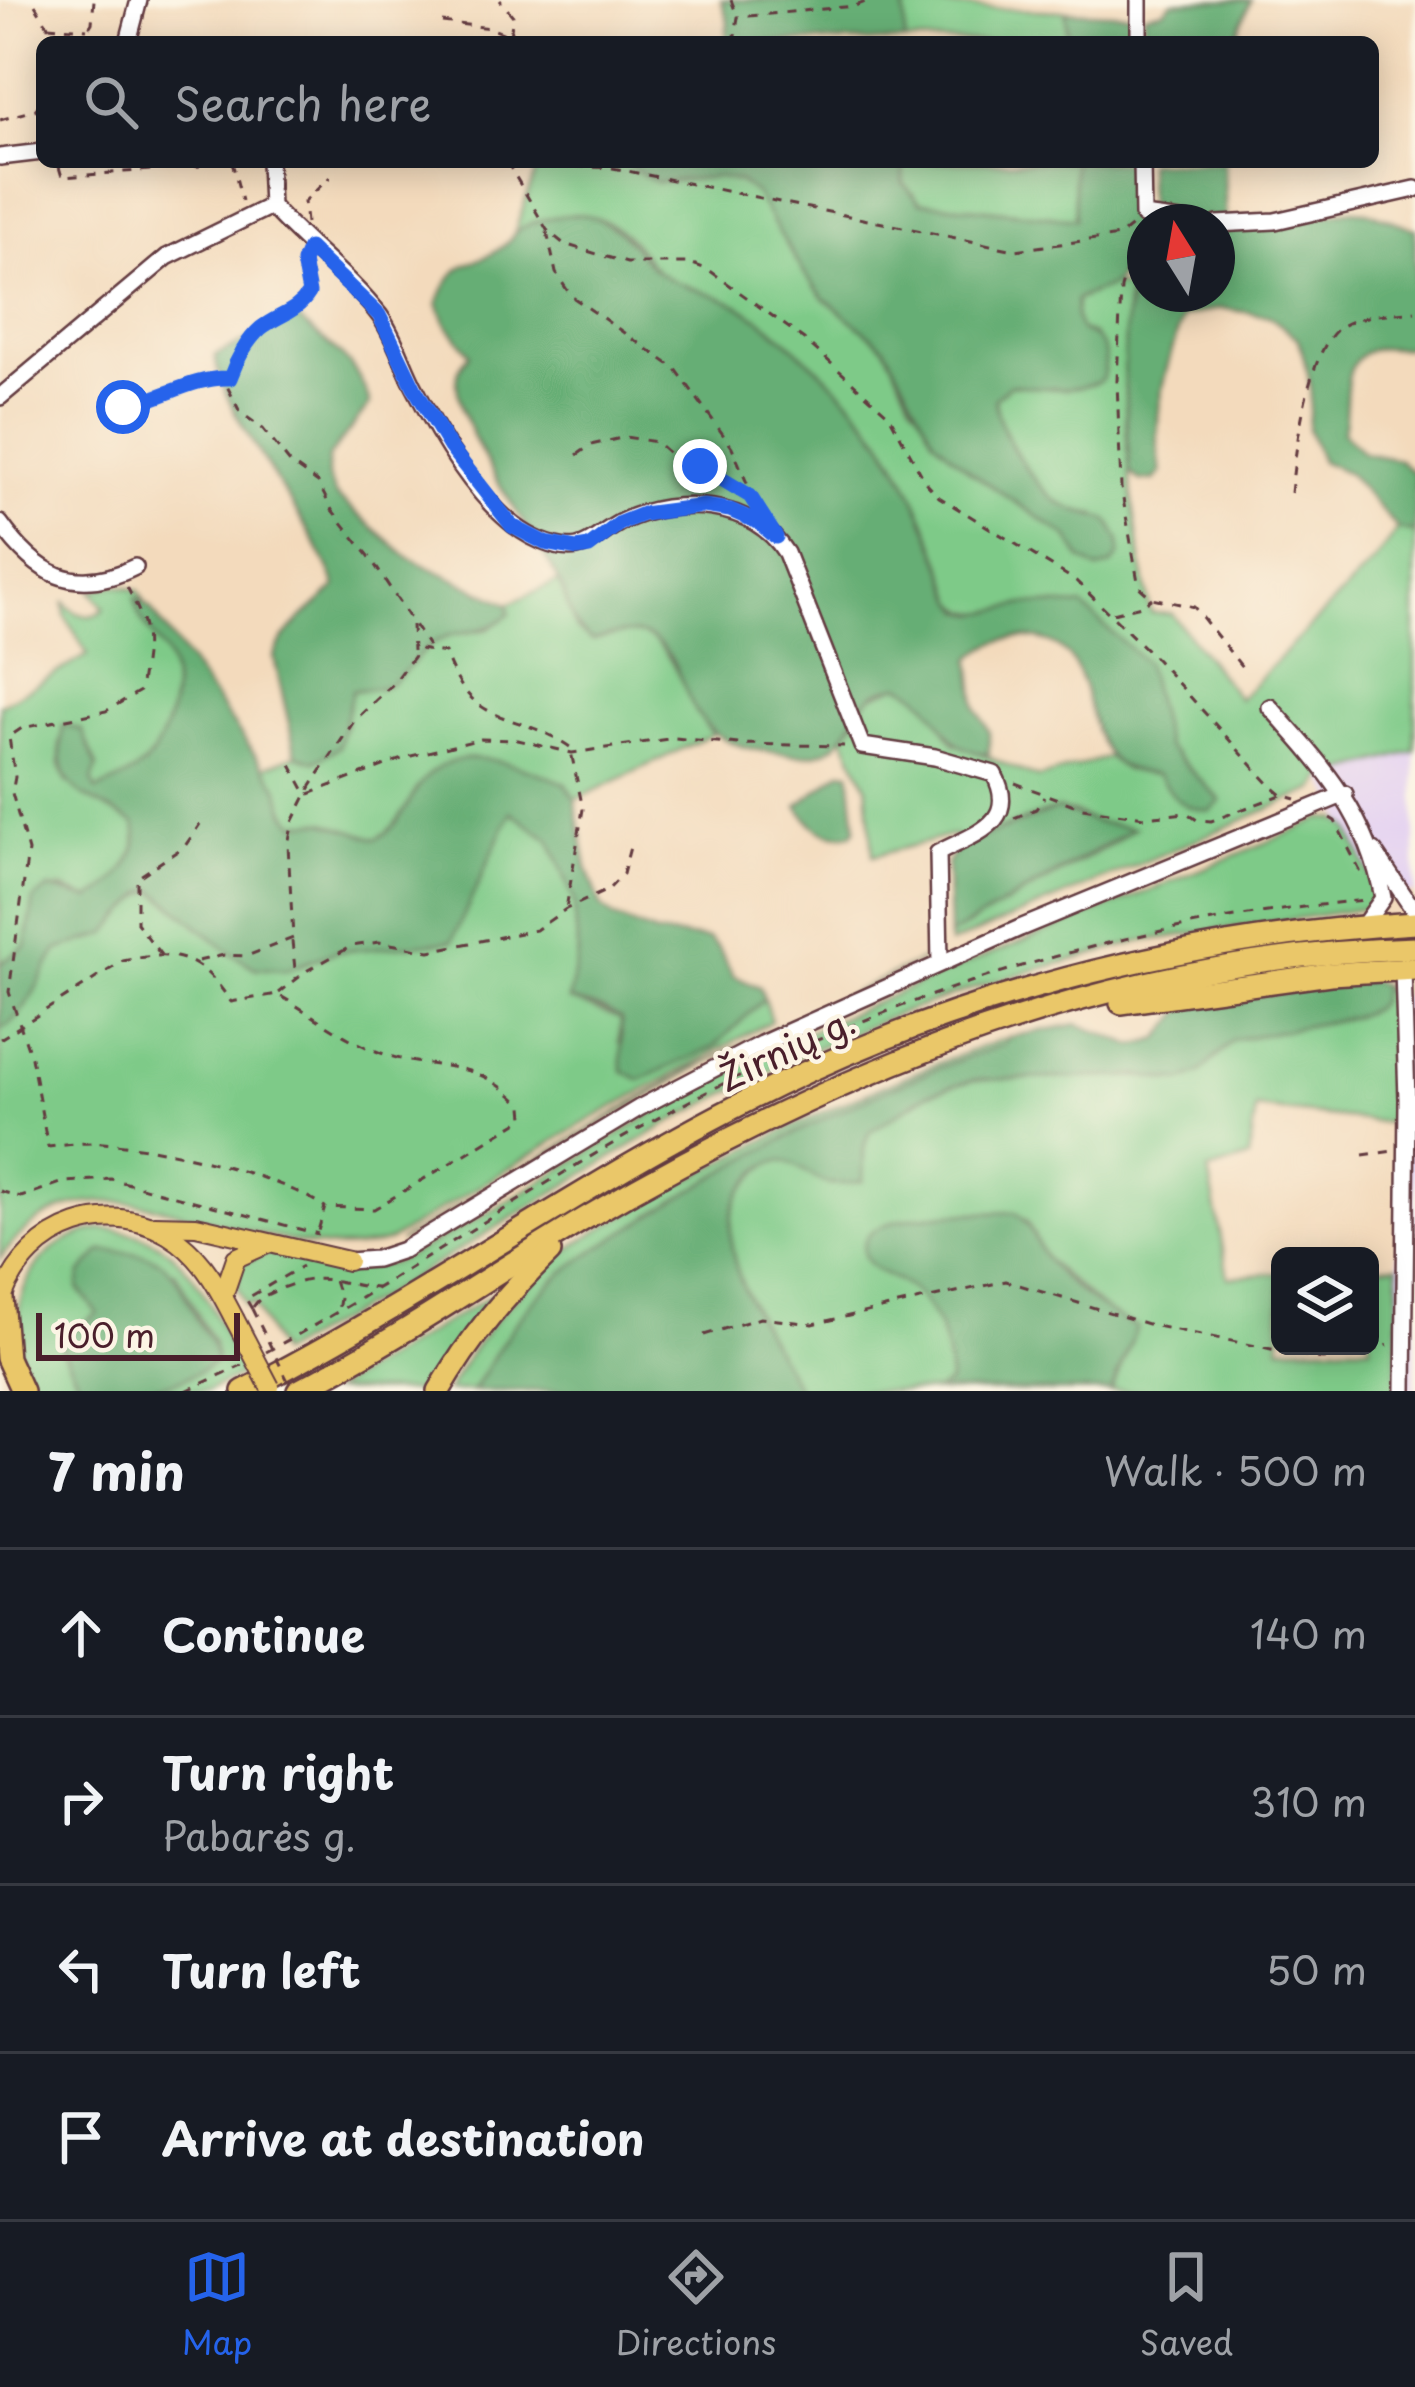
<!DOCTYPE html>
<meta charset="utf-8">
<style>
body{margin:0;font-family:"Playpen Sans",sans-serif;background:#20242c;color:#f1f3f6}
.controls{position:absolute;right:36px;bottom:36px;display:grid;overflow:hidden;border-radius:18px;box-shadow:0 6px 30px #0003}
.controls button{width:108px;height:108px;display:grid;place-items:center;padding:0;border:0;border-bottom:3px solid #363941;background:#171b24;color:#f1f3f6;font:60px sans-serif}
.compass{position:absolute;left:1127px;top:204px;width:108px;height:108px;border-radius:50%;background:#171b24;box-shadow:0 6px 30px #0003;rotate:349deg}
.scale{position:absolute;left:36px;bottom:30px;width:204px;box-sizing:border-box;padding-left:12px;border:6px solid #4a1f2b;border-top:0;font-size:33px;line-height:42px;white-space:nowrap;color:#4a1f2b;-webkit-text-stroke:9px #fcf5e5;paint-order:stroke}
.stop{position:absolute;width:36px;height:36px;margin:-27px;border:9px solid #2563eb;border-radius:50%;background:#fff}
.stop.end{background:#2563eb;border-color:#fff;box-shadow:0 3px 12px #0008}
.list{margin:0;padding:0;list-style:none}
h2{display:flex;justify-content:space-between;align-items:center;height:156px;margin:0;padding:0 48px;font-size:51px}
h2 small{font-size:39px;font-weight:400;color:#9ea1a6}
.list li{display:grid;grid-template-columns:78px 1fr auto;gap:36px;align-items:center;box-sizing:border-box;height:168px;padding:0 48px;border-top:3px solid #363941}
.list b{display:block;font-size:45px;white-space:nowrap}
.list p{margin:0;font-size:39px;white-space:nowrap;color:#9ea1a6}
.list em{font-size:39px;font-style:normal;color:#9ea1a6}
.icon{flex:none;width:66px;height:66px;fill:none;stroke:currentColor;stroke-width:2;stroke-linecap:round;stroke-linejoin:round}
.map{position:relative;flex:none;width:1415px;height:1391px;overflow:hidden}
.search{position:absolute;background:#171b24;box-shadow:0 6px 30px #0003;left:36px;right:36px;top:36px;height:132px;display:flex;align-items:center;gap:30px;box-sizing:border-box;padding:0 42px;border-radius:18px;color:#9ea1a6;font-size:45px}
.sheet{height:828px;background:#171b24}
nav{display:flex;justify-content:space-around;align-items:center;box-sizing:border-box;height:168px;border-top:3px solid #363941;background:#171b24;font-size:33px;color:#9ea1a6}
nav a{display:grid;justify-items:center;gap:6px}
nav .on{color:#2563eb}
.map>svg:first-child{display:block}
.built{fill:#e5d3f1}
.green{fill:#7eca88;stroke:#64745a;stroke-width:3}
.forest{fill:#66ae74;stroke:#586650;stroke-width:3}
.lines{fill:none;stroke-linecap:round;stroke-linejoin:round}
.minor-casing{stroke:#633b41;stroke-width:20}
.major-casing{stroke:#633b41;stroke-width:22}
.highway-casing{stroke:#633b41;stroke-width:26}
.path{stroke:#633b41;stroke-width:3;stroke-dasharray:9 9;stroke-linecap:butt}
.minor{stroke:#fff;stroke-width:15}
.major{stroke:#eac769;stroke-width:18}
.highway{stroke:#eac769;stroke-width:21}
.major-bridge-casing{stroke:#633b41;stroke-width:22;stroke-linecap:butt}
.path-bridge{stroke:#633b41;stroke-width:3;stroke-dasharray:9 9;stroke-linecap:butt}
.major-bridge{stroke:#eac769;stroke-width:18}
.route{stroke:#2563eb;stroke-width:15}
.labels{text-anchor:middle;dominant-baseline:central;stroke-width:9;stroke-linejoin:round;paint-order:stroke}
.street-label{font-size:36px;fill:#4a1f2b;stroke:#fcf5e5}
</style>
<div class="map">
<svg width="1415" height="1391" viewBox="0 0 1415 1391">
<rect width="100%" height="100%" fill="#fcf5e5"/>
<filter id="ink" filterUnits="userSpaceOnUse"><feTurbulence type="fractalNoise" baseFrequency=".00833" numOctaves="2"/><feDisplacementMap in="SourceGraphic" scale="24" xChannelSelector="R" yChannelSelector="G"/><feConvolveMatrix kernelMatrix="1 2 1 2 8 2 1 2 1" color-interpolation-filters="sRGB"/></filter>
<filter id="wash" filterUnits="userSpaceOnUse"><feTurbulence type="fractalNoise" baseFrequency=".004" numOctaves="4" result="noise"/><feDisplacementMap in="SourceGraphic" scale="48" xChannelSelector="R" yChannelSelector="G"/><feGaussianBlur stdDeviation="2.7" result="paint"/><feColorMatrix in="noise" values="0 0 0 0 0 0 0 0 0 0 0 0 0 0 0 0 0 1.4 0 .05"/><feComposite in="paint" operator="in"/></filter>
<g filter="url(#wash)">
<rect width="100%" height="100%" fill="#f3dabc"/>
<g class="built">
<polygon points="1415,751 1415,893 1376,894 1323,777"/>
<polygon points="1415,995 1415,1391 1397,1391 1399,1124 1392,997"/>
</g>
<g class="green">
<polygon points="905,5 1066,11 1068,42 905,42"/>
<path d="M539 162H623L657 182 717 177 740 182 755 193 804 273 824 298 885 347 912 403 971 472 1069 538 1081 559 1096 514C1087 512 1076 512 1068 508 1038 494 995 429 995 397L1010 385 1031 386 1093 335 1080 330 1075 316 1076 300 1113 285 1128 288C1119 397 1129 506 1151 613L1172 614 1239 699 1375 560 1398 529 1415 532V751L1324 777 1316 789 950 944 949 936 1115 842 1133 828 1095 822 1072 812 1049 811 958 846 954 835 873 856 867 786 844 738 869 697 899 685 920 692 954 743 1038 778 1108 757 1125 770 1158 775 1221 800 1166 746 1150 680 1026 604C1003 609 974 623 956 601 916 493 895 434 804 356 784 338 763 319 739 306 716 293 684 291 662 276 651 267 642 252 632 241 596 203 557 214 515 231Z"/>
<polygon points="903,162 1073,162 1076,219 920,202 903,183"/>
<path d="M559 581 576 629 592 640C606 637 625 631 640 633 673 639 688 711 713 734L575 800 565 783 376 839 325 822 296 823C281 808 277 785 264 767L296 755 315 761 345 728 346 703 351 691 380 688 430 645 450 635 489 629 510 613 508 604Z"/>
<path d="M114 585 138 590 144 601 136 599C138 626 163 640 170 665 179 695 166 740 146 763 134 776 112 783 96 790L60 744V765L67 782 135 824C143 855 116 886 90 899L61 888 34 900 26 946 0 964V705L88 655 65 616 64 601C73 615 93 622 104 608L91 591Z"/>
<path d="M511 812 550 840 574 900 578 954 569 1000 621 1019 619 1042 714 1047 764 999 771 1021 579 1126 389 1241C266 1281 95 1121 0 1259V1030C32 1012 33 980 55 954 66 939 83 945 97 938 120 926 134 895 155 890L232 954 255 968 286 970 335 952 388 946 483 868Z"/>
<path d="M1323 818 1337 819 1349 828 1373 882 1376 894 1369 908 1143 941 998 980 895 1015 807 1052 667 1124 386 1294 279 1354 253 1303 246 1306 237 1288 240 1264 269 1252 346 1268 392 1263C516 1206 627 1121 750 1060 936 969 1133 902 1323 818Z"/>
<polygon points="929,957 703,1064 399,1242 692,1068"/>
<path d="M1382 985 1392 997 1399 1124 1256 1108 1249 1158 1209 1171 1228 1277 1280 1273V1346H1370V1267L1398 1265 1397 1391H1111L1137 1327 1113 1317 1047 1261 1026 1220 865 1258C877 1272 892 1276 907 1286 935 1306 951 1349 949 1383L936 1391H799C772 1339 699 1243 745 1187 753 1178 761 1167 772 1162 799 1152 836 1152 864 1147L869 1132 929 1093 953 1084 974 1080 1140 1076 1172 1081 1216 1058 1233 1040 1353 1017 1379 1001Z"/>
<path d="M1009 1037 1004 1045C877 1087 760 1146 647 1218 614 1239 576 1259 548 1286 517 1315 495 1354 473 1391H447C471 1347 506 1304 544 1270 580 1237 625 1215 667 1192 778 1130 890 1079 1009 1037Z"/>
<path d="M101 1229C190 1230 209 1306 243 1374L207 1391H123C155 1386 188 1382 215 1361L213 1343 175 1272 62 1335 61 1348 83 1391H33C0 1322 19 1244 101 1229Z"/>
<polygon points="500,1290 427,1391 332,1391"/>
</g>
<g class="forest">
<polygon points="721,0 893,0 905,5 905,42 726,42 728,20"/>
<polygon points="1251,0 1234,42 1144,42 1144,14 1164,10 1172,2"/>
<polygon points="1066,11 1132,14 1132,42 1068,42"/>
<path d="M623 162H903V183L920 202 1075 219 1073 162H1134C1135 189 1136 268 1112 285 1102 292 1086 293 1076 300L1075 316 1080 330C1106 340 1109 354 1102 380 1072 396 1042 386 1010 385L995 398C995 429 1036 491 1065 506 1078 514 1095 514 1109 521L1119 539 1120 554 1112 565 1098 570 1081 559 1069 538 971 472 934 439 885 347 824 298 804 273 755 193 740 182 717 177 656 182Z"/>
<path d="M1147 162H1224L1226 229 1353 210 1367 211 1415 229V347C1402 349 1388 347 1376 349 1337 356 1350 405 1343 432L1363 453 1399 460 1415 474V532L1398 529 1348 473 1321 461 1308 429 1311 388 1299 339 1269 316 1221 308 1183 317C1164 371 1151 417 1161 473L1154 480 1140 481 1130 472C1125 395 1115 314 1145 241V294H1217V222H1148Z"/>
<path d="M582 214C637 228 632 260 668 278 690 289 715 293 737 305 761 318 782 337 803 355 892 431 916 494 956 601L964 611 979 614 1026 604 1082 606 1146 663 1166 746 1221 801 1210 811C1181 808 1174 798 1158 775 1140 772 1120 771 1108 755 1079 716 1095 643 1030 638 1006 636 988 643 971 659L976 707 989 731V754C936 751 946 702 899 685 891 687 881 689 874 694 850 711 851 744 819 753 804 757 788 754 773 752 666 743 699 658 646 636 630 629 608 637 592 640 564 620 571 604 557 577 535 535 443 415 459 370 461 364 466 360 470 354L445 322 438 303C459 249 473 272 506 244 511 240 513 233 518 230 537 218 560 215 582 214Z"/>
<path d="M297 318C331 349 357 358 370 404L328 458V477L336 496 409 558 508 604 510 613C491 633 472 628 448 636 421 645 411 671 389 684 378 691 364 688 352 691L339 747 315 761 296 755 274 657C284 628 315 608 336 587 316 525 213 405 216 355Z"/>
<path d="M135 598 151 609 278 787 286 813 296 823 325 822 376 839C397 829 405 808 417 789 452 735 519 766 565 783L575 800 587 867 601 906 614 918 656 934 708 939 720 950 733 976 760 987 764 999 714 1047 640 1080 622 1070 621 1019 602 1009 569 1000 578 954 574 900 550 840 511 812 452 941 335 952 286 970 255 968 232 954 154 890 144 893 107 934 57 950C39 978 30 1013 0 1030V964L26 946 34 899 49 888 90 899C116 886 143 855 135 824 85 792 52 798 63 725L82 730 97 767 92 780 97 790C112 783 135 775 146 762 166 739 180 694 170 664 162 640 136 625 135 598Z"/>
<path d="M841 771 850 772 856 828 852 834C824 838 812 828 798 806Z"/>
<polygon points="1058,809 1095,822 1134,828 949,936 947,864 958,846"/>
<path d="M1371 980 1382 985 1379 1002 1373 1009 1353 1017 1233 1040 1200 1073 1183 1081 1140 1076 974 1080 929 1093 869 1132 864 1147 863 1181C852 1183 836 1186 826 1183 809 1178 793 1157 775 1162 763 1165 754 1175 746 1185 699 1244 771 1336 799 1391H473C495 1354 517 1315 548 1286 576 1259 614 1239 647 1218 760 1146 877 1087 1003 1045L1009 1037 1078 1024 1134 1046 1160 1039 1182 1011 1192 1004Z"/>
<path d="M1015 1212C1032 1224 1035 1243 1046 1259 1064 1284 1109 1315 1137 1327L1111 1391H936L949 1383C951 1349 935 1304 905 1285 894 1278 881 1274 872 1266 865 1260 861 1251 865 1241 877 1209 983 1214 1015 1212Z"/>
<path d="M101 1251C166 1253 169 1261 196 1317 204 1333 215 1342 216 1361 176 1391 129 1391 83 1391L61 1348 68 1328 80 1327 97 1313 78 1288 81 1273Z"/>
</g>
</g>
<g filter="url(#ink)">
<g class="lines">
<defs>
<g id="minor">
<polyline points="1139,0 1139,42"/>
<polyline points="128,42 139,0"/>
<polyline points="0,157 42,152"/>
<path d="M269 162 271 206C305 244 349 276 380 316 396 339 403 366 416 390 442 441 487 519 541 541 585 559 589 538 623 521 676 496 753 500 786 553L862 746 935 757 994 774C1020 823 974 834 938 853L940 963"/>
<polyline points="1142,162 1143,216 1189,222"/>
<polyline points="1217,224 1275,221 1415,189"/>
<polyline points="0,397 167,257 271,206"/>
<path d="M0 523C36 574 74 597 135 567"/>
<path d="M1270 707C1324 767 1368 815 1383 898L1363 926"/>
<polyline points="1374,851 1415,912"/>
<polyline points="1403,969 1407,1100 1404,1391"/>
<polyline points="348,1261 376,1259 403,1250 639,1108 761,1044 1020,928 1345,794"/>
</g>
<g id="major">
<polyline points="154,1225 196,1226 348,1261"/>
<polyline points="223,1296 236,1258 265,1245"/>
<path d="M2 1298C28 1225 114 1193 179 1242 205 1262 219 1289 234 1318"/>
</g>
<g id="highway">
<polyline points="1121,1003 1330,974 1415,969"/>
<polyline points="2,1298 7,1358 22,1391"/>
<path d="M243 1391C413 1305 568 1193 737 1106 948 996 1179 937 1415 923"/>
<path d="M298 1391C398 1340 490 1275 586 1218 841 1068 1115 956 1415 948"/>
<path d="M439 1391C470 1337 506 1295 550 1252"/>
</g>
</defs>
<use href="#minor" class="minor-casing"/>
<use href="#major" class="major-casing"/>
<use href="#highway" class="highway-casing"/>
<g class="path">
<polyline points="731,0 737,15"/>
<polyline points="35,5 48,26 48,42"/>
<polyline points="442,22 490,28 510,36 513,16 500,0"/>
<polyline points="48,26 87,29"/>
<polyline points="80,42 92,23 94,0"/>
<polyline points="734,42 738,17 855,6 871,0"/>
<polyline points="0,120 35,110 42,101"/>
<polyline points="232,162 242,201"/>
<polyline points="468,162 613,168 1015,250 1119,236 1133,225"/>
<polyline points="507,162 547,230 564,244 627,263 690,263 709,270 804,339 889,415 926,483 939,497 1076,581 1157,660 1269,784 1282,795 1296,799"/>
<polyline points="59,167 62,177 200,166"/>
<polyline points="306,223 304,202 330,177"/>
<polyline points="547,232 556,273 571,296 676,369 732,447 756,505"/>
<polyline points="1138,232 1121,288 1117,381 1121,488 1139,587 1152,598 1194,607 1246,672"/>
<path d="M303 261 309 293C297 311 278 315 262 328 245 342 234 365 227 386L240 412 263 429 290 463 318 483 332 510 369 556 428 646"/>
<path d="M123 407C158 401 192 379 228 378"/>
<polyline points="577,455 591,445 626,437 656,442 678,461 700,466 748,495"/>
<path d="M1291 493C1295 454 1307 348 1342 326 1362 314 1392 314 1415 311"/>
<path d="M127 587C152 634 147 641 140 691L106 711 22 728 9 737 15 777 12 793 28 851 9 992 31 1057 48 1147C66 1145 85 1142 103 1143 165 1147 275 1174 325 1207L316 1238"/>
<polyline points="1113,613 1141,606 1152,598"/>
<polyline points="412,625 413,651"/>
<polyline points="291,765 306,793"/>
<polyline points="1015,783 1082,808 1144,817 1187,813 1197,820 1211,821 1281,795"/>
<polyline points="309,794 407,757 481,739 518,740 572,753 675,738 739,744 844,746"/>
<polyline points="1014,818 1036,809 1044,797"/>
<polyline points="1330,818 1335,821 1363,877"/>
<polyline points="292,941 296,978"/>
<polyline points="161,955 137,923 137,878 185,846 200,824"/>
<path d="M198 961 224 955 247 956 293 938 288 844 293 822 311 786 354 721 394 683 419 649 445 653C473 731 515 709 570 747L583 809 566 909"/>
<polyline points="279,993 308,970 352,946 379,942 430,951 536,930 566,909 608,890 623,874 630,847"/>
<path d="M0 1039 123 961C178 949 200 956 231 1002L277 994C309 1012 342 1038 376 1051 438 1076 469 1051 523 1106L524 1117 517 1123 374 1209 327 1207"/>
<polyline points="1363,1155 1394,1151"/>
<polyline points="0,1191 21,1197 64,1182 111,1179 318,1234"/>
<polyline points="334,1281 340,1298 338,1312"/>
<path d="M253 1307C260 1297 266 1295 277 1290 325 1270 330 1283 377 1288"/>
<polyline points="252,1309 246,1299 302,1266"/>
<polyline points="704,1335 760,1318 813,1324 1006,1281 1151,1325 1322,1359 1362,1355 1388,1345"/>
<path d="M266 1352C382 1290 489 1216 602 1150 840 1009 1090 927 1365 900"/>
<polyline points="186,1391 242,1365"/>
</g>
<use href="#minor" class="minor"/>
<use href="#major" class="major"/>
<use href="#highway" class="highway"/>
<defs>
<polyline id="major-bridge" points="234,1318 270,1387"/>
</defs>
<use href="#major-bridge" class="major-bridge-casing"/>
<polyline class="path-bridge" points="252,1309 293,1391"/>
<use href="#major-bridge" class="major-bridge"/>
</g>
</g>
<g class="lines" filter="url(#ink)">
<path class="route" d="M123 407C158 401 194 376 230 378 236 361 247 340 261 328 278 315 297 312 309 293L303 262 309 248 379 315 415 389 450 447 512 526 545 543 577 549 589 547 620 523 643 514 704 506 730 510 758 522 776 537 750 496 700 466"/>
</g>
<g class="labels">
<g class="street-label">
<text transform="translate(786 1048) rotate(-25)">Žirnių g.</text>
</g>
</g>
</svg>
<div class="controls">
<button><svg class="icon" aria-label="layers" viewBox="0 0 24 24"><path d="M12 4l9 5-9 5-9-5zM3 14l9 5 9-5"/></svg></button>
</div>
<svg class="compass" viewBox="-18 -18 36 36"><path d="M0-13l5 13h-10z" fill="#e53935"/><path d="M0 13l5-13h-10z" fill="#9ea1a6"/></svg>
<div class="scale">100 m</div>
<div class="stop" style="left:123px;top:407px"></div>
<div class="stop end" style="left:700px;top:466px"></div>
<div class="search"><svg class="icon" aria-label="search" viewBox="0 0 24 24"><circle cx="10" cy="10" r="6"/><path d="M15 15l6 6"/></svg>Search here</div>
</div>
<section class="sheet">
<h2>7 min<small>Walk · 500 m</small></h2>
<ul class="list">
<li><svg class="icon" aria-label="ahead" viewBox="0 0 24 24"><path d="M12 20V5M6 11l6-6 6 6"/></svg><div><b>Continue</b></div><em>140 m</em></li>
<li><svg class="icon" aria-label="right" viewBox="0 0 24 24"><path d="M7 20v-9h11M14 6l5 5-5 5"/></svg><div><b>Turn right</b><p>Pabarės g.</p></div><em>310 m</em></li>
<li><svg class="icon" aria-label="left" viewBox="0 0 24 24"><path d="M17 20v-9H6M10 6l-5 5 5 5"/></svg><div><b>Turn left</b></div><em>50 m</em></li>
<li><svg class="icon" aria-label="arrive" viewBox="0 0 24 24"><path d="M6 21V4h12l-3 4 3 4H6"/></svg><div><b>Arrive at destination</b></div></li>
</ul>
</section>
<nav>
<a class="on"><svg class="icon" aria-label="map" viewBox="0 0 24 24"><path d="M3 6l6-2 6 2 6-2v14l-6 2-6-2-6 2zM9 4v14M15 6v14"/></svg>Map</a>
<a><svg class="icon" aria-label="directions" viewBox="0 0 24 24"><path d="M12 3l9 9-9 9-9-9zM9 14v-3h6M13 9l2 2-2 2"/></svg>Directions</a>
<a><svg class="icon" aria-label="saved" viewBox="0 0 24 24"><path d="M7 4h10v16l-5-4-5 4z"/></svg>Saved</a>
</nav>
